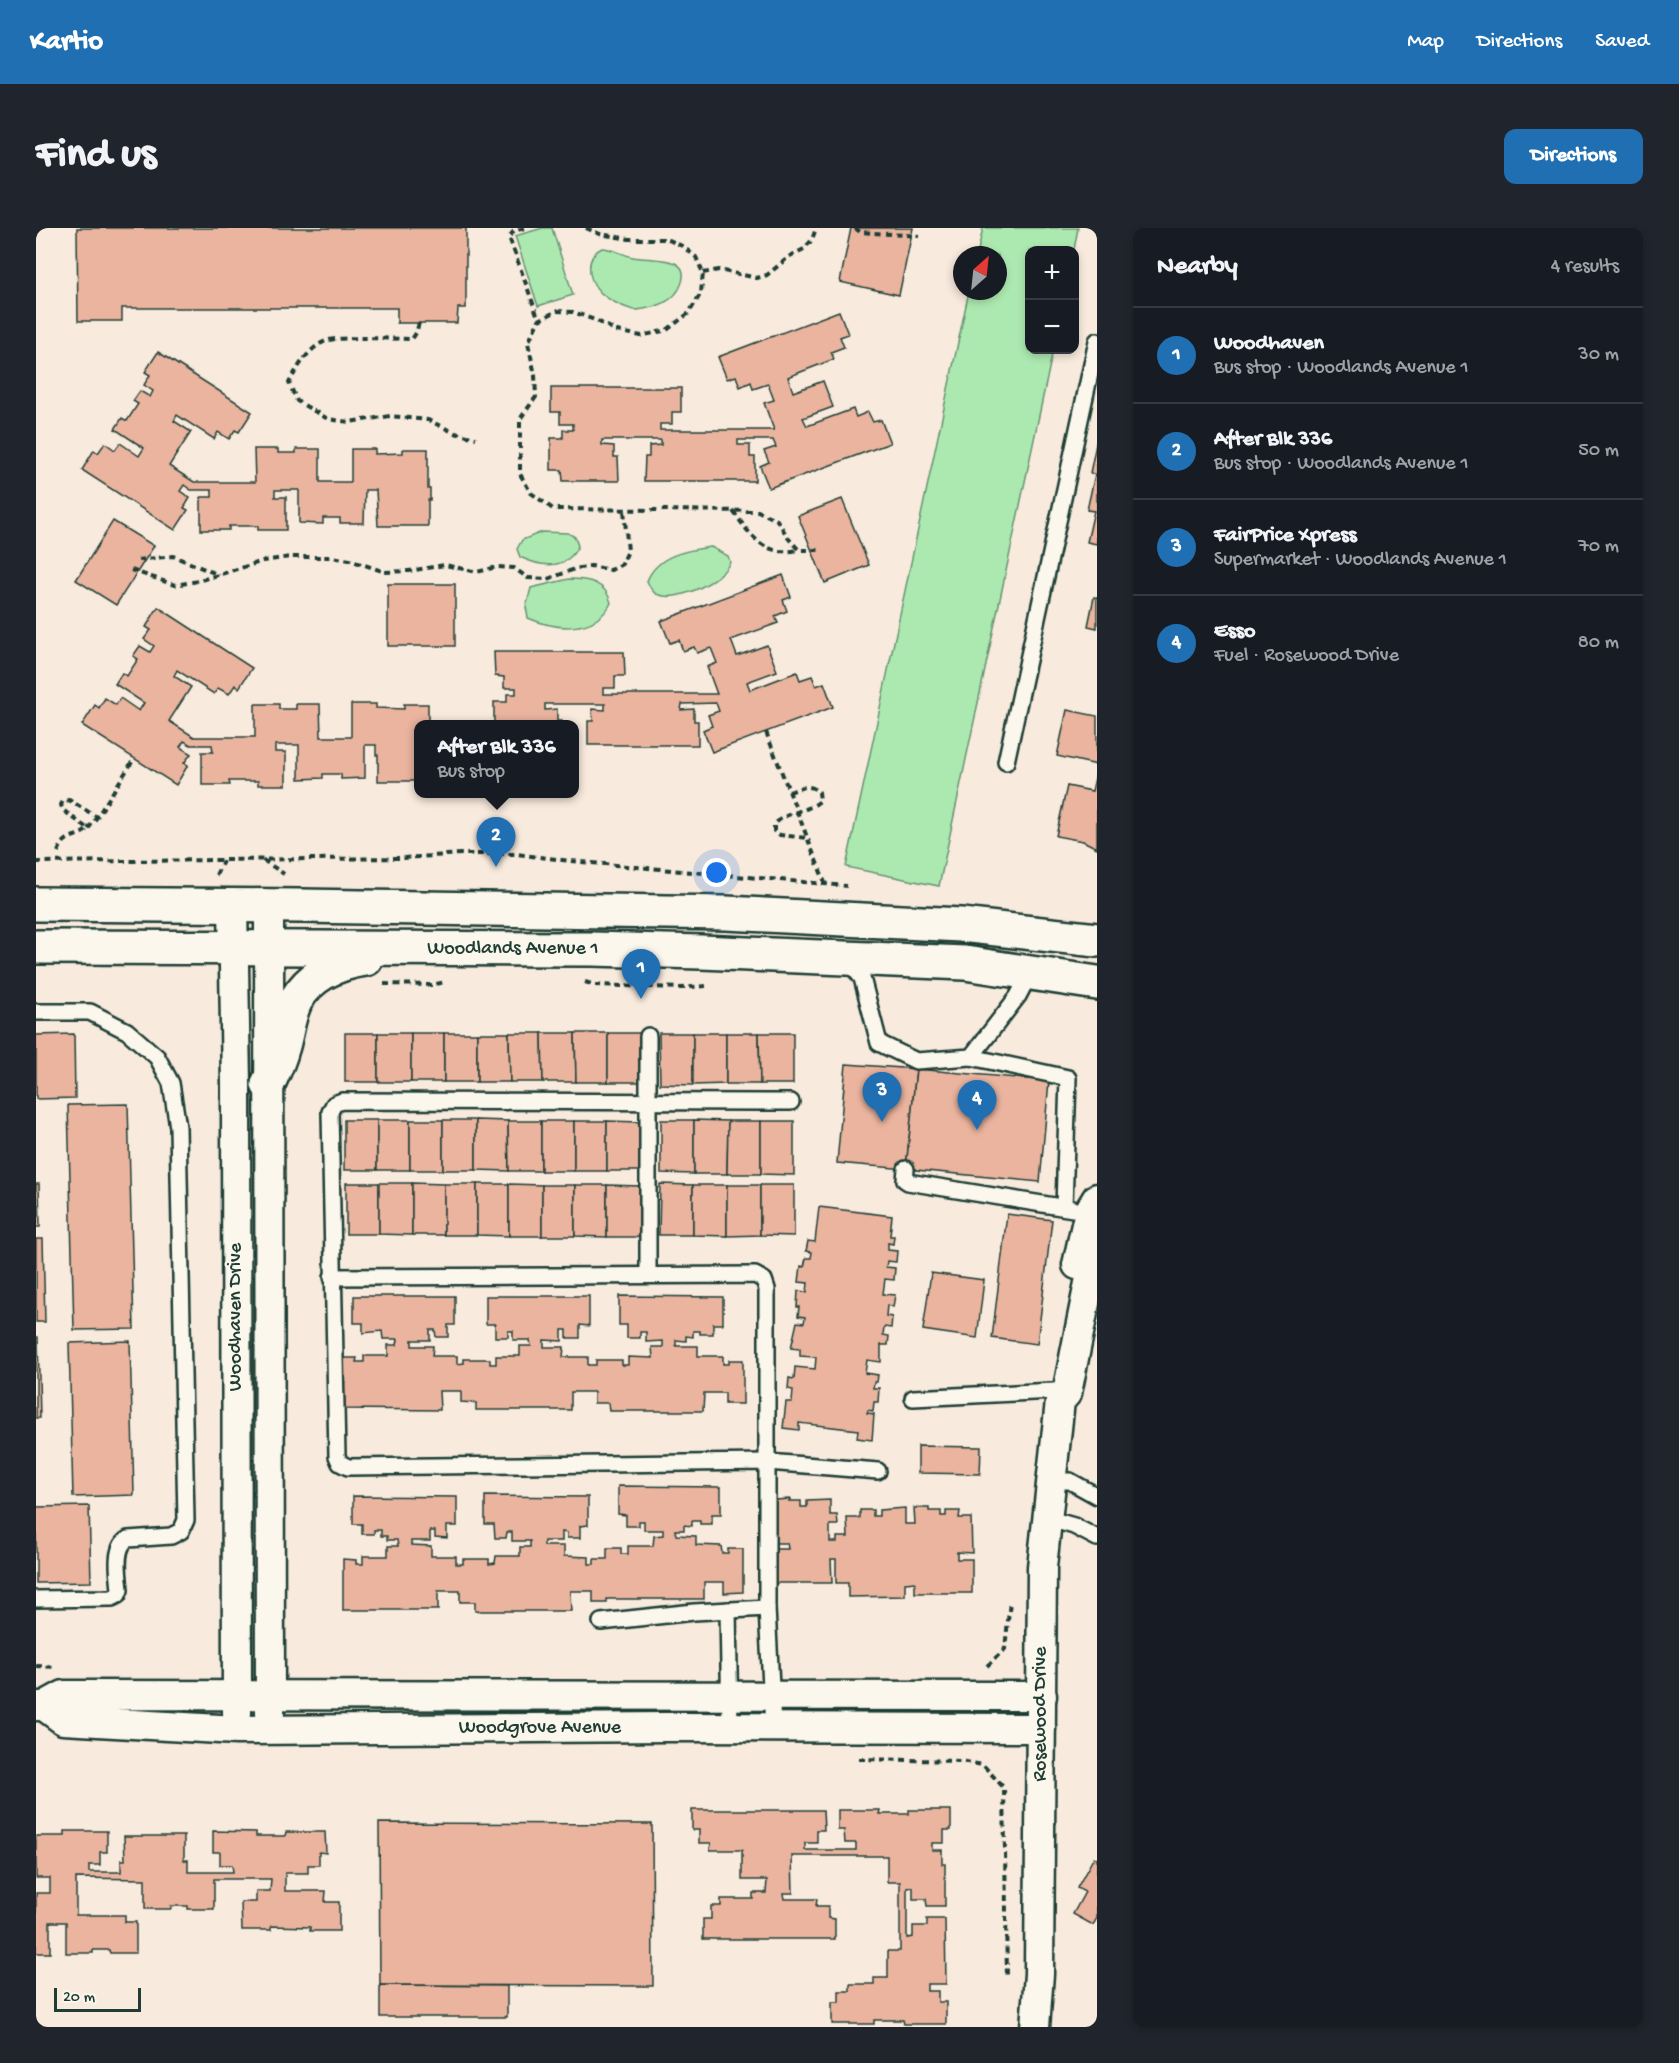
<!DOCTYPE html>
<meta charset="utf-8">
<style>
body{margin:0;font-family:"Gochi Hand",sans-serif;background:#20242c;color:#f1f3f6}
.controls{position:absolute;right:18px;top:18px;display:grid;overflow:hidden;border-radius:12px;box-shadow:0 3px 9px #0003}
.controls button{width:54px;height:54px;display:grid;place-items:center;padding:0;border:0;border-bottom:2px solid #363941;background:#171b24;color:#f1f3f6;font:30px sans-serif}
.compass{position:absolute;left:917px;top:18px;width:54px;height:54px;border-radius:50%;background:#171b24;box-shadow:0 3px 9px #0003;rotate:27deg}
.scale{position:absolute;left:18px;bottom:15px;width:87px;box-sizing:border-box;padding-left:6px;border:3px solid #1f3d34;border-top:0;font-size:16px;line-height:21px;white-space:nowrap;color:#1f3d34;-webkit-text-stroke:4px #fbf7ec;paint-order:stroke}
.you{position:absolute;left:681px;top:645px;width:21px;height:21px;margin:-15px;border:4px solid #fff;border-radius:50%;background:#1a73e8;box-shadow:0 0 0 9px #1a73e833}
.badge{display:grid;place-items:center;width:39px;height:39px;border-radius:50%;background:#1f6fb2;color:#fff;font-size:20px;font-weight:700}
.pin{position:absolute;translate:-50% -50px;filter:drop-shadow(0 2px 3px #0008)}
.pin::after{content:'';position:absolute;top:32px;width:21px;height:18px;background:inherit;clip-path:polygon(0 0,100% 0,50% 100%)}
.popup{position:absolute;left:378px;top:492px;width:165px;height:78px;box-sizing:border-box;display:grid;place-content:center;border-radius:12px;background:#171b24;filter:drop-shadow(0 2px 4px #0005);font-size:20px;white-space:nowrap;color:#9ea1a6}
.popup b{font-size:22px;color:#f1f3f6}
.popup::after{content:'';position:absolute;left:50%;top:100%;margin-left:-12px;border:12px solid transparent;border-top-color:#171b24}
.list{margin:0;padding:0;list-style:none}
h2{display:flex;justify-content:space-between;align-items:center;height:78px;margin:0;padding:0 24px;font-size:26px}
h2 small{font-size:20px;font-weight:400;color:#9ea1a6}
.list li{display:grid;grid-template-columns:39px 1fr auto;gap:18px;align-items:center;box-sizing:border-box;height:96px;padding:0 24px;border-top:2px solid #363941}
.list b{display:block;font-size:22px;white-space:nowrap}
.list p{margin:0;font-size:20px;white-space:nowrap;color:#9ea1a6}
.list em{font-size:20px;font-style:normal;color:#9ea1a6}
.map{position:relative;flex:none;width:1061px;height:1799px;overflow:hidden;border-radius:12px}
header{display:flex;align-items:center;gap:36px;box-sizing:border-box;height:84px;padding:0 30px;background:#1f6fb2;color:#fff}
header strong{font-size:28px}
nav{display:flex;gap:33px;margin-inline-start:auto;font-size:21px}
.intro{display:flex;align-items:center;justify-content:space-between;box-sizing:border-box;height:144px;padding:0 36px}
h1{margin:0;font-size:42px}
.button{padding:15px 27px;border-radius:12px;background:#1f6fb2;color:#fff;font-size:21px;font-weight:700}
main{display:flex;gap:36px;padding:0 36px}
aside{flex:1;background:#171b24;border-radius:12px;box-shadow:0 3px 9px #0003}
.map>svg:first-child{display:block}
.green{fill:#ace9b0;stroke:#669372;stroke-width:1.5}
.building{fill:#eab49f;stroke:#1f3d34;stroke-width:1.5}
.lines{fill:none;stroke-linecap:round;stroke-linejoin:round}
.lane-casing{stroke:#1f3d34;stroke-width:20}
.street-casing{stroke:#1f3d34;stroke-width:33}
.secondary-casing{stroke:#1f3d34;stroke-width:38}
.path{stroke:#1f3d34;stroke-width:4;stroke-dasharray:6 4.5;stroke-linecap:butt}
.lane{stroke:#fbf7ec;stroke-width:15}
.street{stroke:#fbf7ec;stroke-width:28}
.secondary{stroke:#fbf7ec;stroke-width:33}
.labels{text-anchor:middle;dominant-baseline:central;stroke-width:4.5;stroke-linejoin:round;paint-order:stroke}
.street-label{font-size:20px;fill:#1f3d34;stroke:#fbf7ec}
</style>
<header>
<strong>Kartio</strong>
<nav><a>Map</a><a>Directions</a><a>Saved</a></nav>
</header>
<div class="intro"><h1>Find us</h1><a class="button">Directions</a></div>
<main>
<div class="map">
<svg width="1061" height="1799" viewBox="0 0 1061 1799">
<rect width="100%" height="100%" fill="#f8eadd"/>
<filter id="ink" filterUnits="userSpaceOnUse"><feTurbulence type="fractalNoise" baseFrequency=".0167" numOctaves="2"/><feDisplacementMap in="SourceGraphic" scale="12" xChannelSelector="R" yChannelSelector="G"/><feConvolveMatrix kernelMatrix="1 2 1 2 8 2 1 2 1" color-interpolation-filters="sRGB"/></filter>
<g filter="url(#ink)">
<g class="green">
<polygon points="507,0 516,0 537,67 502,78 479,8"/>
<polygon points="947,0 1042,0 1038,22 993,22 993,122 1017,122 903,658 810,639 933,63 962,63 962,27 941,27"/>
<path d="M566 20C577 20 586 27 597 29 617 33 661 26 643 61 638 70 628 76 617 79 612 80 604 82 599 82 588 80 570 71 563 63 551 50 549 28 566 20Z"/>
<path d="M506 304 532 305 539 309 542 318C530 343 505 339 484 329L481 321 486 312Z"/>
<path d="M675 319 692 328 694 334C686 353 643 374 623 367 616 365 614 359 611 353 621 327 651 322 675 319Z"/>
<path d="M533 351C552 351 570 354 575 375 559 406 520 402 492 390L490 379 495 360Z"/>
</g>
<g class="building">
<polygon points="41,0 430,0 430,80 422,80 421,95 361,95 361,80 86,80 86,93 42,93"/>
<polygon points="815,0 877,0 863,67 804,54"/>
<polygon points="803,83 812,106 804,109 808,119 795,124 798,131 752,149 757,164 787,153 797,179 767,190 771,198 817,181 820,189 832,184 837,194 845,192 854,215 733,260 724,238 733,234 728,223 740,219 737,212 702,212 702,217 714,217 714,229 719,229 719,253 608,253 609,229 613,229 613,218 625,217 625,212 566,212 566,217 578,218 578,229 582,229 583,253 527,253 526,242 515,242 515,210 527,210 527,202 537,202 537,196 524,196 524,184 515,184 515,160 645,160 645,184 636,184 636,196 624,196 624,202 738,202 728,175 738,172 732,156 717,161 715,154 704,159 700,148 691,151 682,129"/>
<polygon points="122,124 216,184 203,204 199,202 193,211 182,204 178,211 141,187 138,193 155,204 133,238 158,254 219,254 218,221 242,221 242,225 260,225 260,221 284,221 284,254 315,254 315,221 339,221 339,226 367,225 367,221 392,221 392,261 394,261 394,272 392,272 392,298 342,298 340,262 329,262 328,295 304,295 304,290 287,290 287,296 263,295 263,262 239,262 239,269 250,269 250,302 222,302 222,298 193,298 193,302 165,302 165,269 176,269 176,262 155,262 148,257 144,263 154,270 148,280 152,282 139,302 46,242 58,222 62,225 69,215 79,222 84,215 103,228 108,220 79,201 86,190 91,193 102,176 97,173 104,163 114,169 117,163 108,157 114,147 109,144"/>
<polygon points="1061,211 1061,316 1051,314 1058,283 1051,282 1059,246 1054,245"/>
<polygon points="806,271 833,337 789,355 762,288"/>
<polygon points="77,293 118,318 80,377 40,352"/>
<polygon points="747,347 755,369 747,372 751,383 739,388 742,395 695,412 701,428 731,417 741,443 711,454 714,462 761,444 764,452 776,448 780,458 788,455 797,479 676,524 667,502 676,498 672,487 683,483 680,475 646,476 645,482 658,481 658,493 662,493 662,517 552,517 552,493 557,493 556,481 569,482 569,476 509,476 509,482 521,481 521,493 526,493 526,496 458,496 458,474 471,474 471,466 480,466 480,460 468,460 468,449 459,448 458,424 588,424 589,448 579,448 579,460 567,460 567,466 681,466 671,439 681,435 675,420 661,425 658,419 647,423 643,412 634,415 625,393"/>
<rect x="352" y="356" width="67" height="62"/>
<polygon points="1058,369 1061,370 1061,400 1052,398"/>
<polygon points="122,379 216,440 203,460 199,457 193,466 182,460 178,466 141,442 138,448 155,459 133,493 158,509 219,509 219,476 243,476 243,481 260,481 260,476 284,476 285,509 315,509 315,476 340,476 340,480 368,481 368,476 392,476 392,496 382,496 382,553 342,553 342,527 340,527 340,517 329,517 329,550 305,551 305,546 287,546 287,550 263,551 263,517 239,517 239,524 250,524 250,557 222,557 222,553 193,553 194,557 166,557 166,524 177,524 176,517 155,517 148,513 144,519 155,526 148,535 152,537 140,557 46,497 59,477 63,480 69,470 80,477 84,470 103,483 108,475 79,456 86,445 91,448 102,431 97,428 104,418 114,424 118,418 108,411 115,402 110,399"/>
<polygon points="1031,482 1061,488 1061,537 1021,528"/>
<polygon points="1061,541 1061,620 1047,613 1020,608 1031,558 1056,563"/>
<rect x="309" y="805" width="33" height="49"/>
<rect x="342" y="805" width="33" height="49"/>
<rect x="375" y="805" width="33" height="49"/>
<rect x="408" y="805" width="33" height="49"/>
<polygon points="441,805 473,805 474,854 441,854"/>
<polygon points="473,805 506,805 507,854 474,854"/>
<polygon points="506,805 539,805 540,854 507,854"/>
<polygon points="539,805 572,805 572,854 540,854"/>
<rect x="572" y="805" width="33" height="49"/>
<polygon points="623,805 657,805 657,857 624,856"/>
<polygon points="657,805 690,805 690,856 657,857"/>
<polygon points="690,805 723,805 724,856 690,856"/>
<polygon points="723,805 757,805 757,856 724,856"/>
<polygon points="38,806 39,870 0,871 0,807"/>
<polygon points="810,836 880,841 870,941 801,935"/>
<polygon points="880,841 1013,853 1004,954 870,941"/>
<polygon points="92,876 98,1101 38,1102 32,877"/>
<rect x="308" y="892" width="33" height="50"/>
<rect x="341" y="892" width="33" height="50"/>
<rect x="374" y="892" width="33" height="50"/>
<rect x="407" y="892" width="33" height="50"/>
<polygon points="440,892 472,893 473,943 440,942"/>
<polygon points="625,892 658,892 658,946 625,945"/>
<polygon points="658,892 692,893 691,946 658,946"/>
<polygon points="472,893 505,893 505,943 473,943"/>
<rect x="505" y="893" width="33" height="50"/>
<rect x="538" y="893" width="33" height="50"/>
<polygon points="571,893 604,894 604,943 571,943"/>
<polygon points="692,893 725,893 725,946 691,946"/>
<polygon points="725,893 758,893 758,947 725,946"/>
<rect x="310" y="955" width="33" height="51"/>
<polygon points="343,955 376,955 376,1007 343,1006"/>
<polygon points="376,955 408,956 408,1007 376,1007"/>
<polygon points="0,956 3,956 4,999 0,999"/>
<rect x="408" y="956" width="33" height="51"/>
<polygon points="441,956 473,956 473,1008 441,1007"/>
<polygon points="473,956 506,957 506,1008 473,1008"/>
<polygon points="624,956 657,957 657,1007 623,1007"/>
<rect x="506" y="957" width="33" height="51"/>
<polygon points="539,957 571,957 571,1009 539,1008"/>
<polygon points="571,957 604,958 604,1009 571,1009"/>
<polygon points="657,957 691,957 691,1008 657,1007"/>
<polygon points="691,957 724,957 724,1007 691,1008"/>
<polygon points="724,957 758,957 758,1008 724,1007"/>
<polygon points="783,979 856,988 854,1008 858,1008 857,1016 852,1015 852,1022 861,1023 860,1034 851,1033 850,1039 859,1040 858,1052 849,1051 847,1066 859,1067 857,1079 851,1077 850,1088 856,1089 855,1100 848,1099 847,1107 853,1108 852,1117 845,1117 845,1134 831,1132 829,1145 842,1147 841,1154 838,1154 837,1160 843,1160 842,1174 838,1174 837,1183 832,1182 831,1185 838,1186 836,1212 821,1210 822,1202 763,1195 763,1202 747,1200 750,1174 756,1174 757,1162 752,1161 753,1150 758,1151 759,1139 779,1141 780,1129 764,1128 764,1121 755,1120 761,1094 768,1095 769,1089 762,1088 763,1079 761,1079 762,1063 771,1064 772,1055 763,1054 765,1038 768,1039 770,1030 775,1030 776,1024 770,1023 772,1013 779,1014"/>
<polygon points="971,986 1016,992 1001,1116 956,1110"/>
<polygon points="0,1011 7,1011 9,1094 0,1094"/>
<polygon points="895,1045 948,1052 941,1110 887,1102"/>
<polygon points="318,1068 419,1068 419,1097 412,1097 412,1109 400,1109 399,1102 394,1102 394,1112 376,1112 376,1118 397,1118 396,1128 421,1128 421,1136 428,1135 428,1131 454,1131 454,1136 460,1136 460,1128 484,1128 484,1118 495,1118 494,1112 477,1112 477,1103 472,1103 472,1109 459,1109 459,1096 450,1096 450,1068 553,1068 553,1098 544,1097 544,1110 531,1110 531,1102 526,1102 526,1113 508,1112 508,1119 528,1119 527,1129 552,1129 552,1137 560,1137 560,1132 586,1132 586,1137 592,1137 592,1129 617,1130 616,1119 627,1119 627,1113 610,1114 610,1104 604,1104 604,1110 591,1110 591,1097 583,1097 583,1068 687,1069 687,1096 677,1096 677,1106 664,1106 664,1103 657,1103 657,1109 650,1108 650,1113 640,1112 640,1118 662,1118 662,1128 687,1128 687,1136 693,1136 693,1132 707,1132 707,1176 689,1176 689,1165 668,1165 667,1183 573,1183 572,1175 558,1175 558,1164 535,1164 535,1182 440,1182 440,1175 425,1174 425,1163 403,1163 404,1182 308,1181 308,1130 321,1130 320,1134 328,1134 328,1128 352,1128 352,1117 361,1117 362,1111 347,1111 346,1103 327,1105 327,1095 318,1095"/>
<polygon points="0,1109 2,1109 4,1190 0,1190"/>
<polygon points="94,1113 98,1267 37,1269 33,1115"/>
<polygon points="882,1218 945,1219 944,1246 882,1245"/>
<polygon points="582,1258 685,1259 685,1286 676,1286 676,1296 664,1296 664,1293 656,1293 656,1298 648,1297 648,1302 639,1302 640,1307 660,1308 660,1317 685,1318 686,1325 692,1325 692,1321 707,1321 707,1364 688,1365 688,1354 668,1354 668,1371 571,1371 571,1375 557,1375 557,1363 534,1363 535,1383 439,1383 439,1374 424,1374 424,1363 402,1363 402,1382 307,1382 307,1331 320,1332 320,1336 327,1336 327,1328 352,1328 352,1318 362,1318 361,1312 351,1312 351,1308 345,1308 345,1302 338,1302 338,1306 326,1306 326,1296 317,1296 317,1268 421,1269 421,1298 411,1298 411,1310 399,1309 399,1303 394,1303 394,1313 375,1313 375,1317 395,1318 395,1328 420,1328 420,1336 427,1336 427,1331 453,1331 453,1336 459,1335 460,1328 484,1328 484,1319 494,1319 494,1313 476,1313 476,1304 471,1304 470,1310 459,1310 458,1296 449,1296 449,1268 552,1269 552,1297 544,1298 544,1310 531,1310 531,1305 526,1304 526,1313 508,1313 508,1318 528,1318 528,1328 553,1329 553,1336 558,1336 558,1331 571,1331 571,1320 585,1320 585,1326 592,1326 592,1318 617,1318 618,1308 627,1307 627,1302 608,1302 608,1293 603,1293 603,1298 590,1298 590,1287 582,1286"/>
<polygon points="754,1271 753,1273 765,1273 765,1279 771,1279 771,1273 794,1272 794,1287 801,1287 802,1297 794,1297 794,1314 801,1314 801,1309 812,1309 811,1290 824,1290 824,1282 837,1282 837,1288 843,1288 843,1282 869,1280 869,1296 879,1296 878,1280 893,1280 893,1283 905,1283 905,1288 910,1288 910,1283 924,1283 923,1290 935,1290 936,1325 921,1324 921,1331 936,1331 936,1365 879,1365 879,1354 869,1355 869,1368 812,1369 812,1355 800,1355 800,1331 795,1331 796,1355 740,1355 739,1321 752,1321 751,1315 739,1315 739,1297 733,1296 733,1285 739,1285 739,1272"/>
<polygon points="53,1278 55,1354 0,1355 0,1279"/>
<polygon points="656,1582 787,1582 788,1602 781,1602 781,1615 769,1615 769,1622 820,1622 820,1615 809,1615 808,1602 802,1602 802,1582 844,1582 843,1586 873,1586 873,1582 915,1582 915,1602 908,1602 908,1615 896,1615 896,1622 906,1622 906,1636 909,1636 909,1678 891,1678 890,1671 877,1671 877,1659 871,1660 871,1710 877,1709 877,1698 891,1698 891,1691 909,1691 910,1756 891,1756 891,1763 902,1763 902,1774 910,1774 910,1796 868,1796 867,1792 838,1792 838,1796 796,1796 796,1774 803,1774 803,1763 814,1763 814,1756 838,1756 838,1750 852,1750 852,1723 864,1723 864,1654 851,1654 851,1628 756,1628 757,1665 747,1665 748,1671 781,1671 780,1678 792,1678 792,1690 799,1691 799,1711 667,1711 667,1691 675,1691 675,1678 685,1678 685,1671 717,1671 717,1665 730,1665 731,1652 706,1652 706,1622 674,1622 675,1615 663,1615 663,1602 656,1602"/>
<polygon points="343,1595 616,1596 617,1758 344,1757"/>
<polygon points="29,1603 71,1603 71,1624 64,1624 64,1637 53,1637 53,1644 85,1644 85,1632 89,1632 88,1608 148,1608 148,1632 152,1632 152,1644 197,1644 196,1637 184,1637 184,1624 177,1624 177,1603 220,1604 220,1608 249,1608 250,1604 289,1604 290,1625 283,1624 283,1637 272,1637 272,1645 249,1645 249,1663 290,1663 289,1674 303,1674 303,1703 274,1703 274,1699 235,1698 235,1702 206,1702 205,1674 220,1674 220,1663 234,1663 235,1651 178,1651 178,1681 152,1681 152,1678 135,1678 135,1681 109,1681 109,1651 40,1650 40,1687 89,1687 89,1694 100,1694 100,1725 74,1725 73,1722 57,1722 57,1725 30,1725 30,1694 14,1694 14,1725 0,1725 0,1665 14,1665 14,1650 0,1650 0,1608 29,1608"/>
<polygon points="1058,1629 1061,1631 1061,1690 1057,1697 1037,1686 1049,1664 1041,1660"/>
<polygon points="344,1757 471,1758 471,1789 344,1789"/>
</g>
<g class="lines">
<defs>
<g id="lane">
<polyline points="970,534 1061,113"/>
<polyline points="811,731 826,750 843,815 880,833 935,829 982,768 994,745"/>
<path d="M0 784H54L91 803 121 829 135 855 142 899 150 1292 145 1303 135 1308 92 1311C77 1319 83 1347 84 1362L82 1367 76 1370 0 1371"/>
<polyline points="612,808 612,1046"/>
<polyline points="935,829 1032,850 1028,979"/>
<polyline points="755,874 306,873 298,876 294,884 301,1228 304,1235 312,1239 732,1234 842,1243"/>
<polyline points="870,941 869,952 872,954 1037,981"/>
<polyline points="296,1049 719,1047 728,1052 731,1061 731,1380 737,1499"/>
<polyline points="877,1170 1018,1163 1031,1165"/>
<polyline points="1016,1253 1034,1253 1061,1268"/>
<polyline points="1010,1290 1038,1298 1061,1310"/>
<polyline points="692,1382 694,1499"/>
<polyline points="565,1394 658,1384 731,1380"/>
</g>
<g id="street">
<polyline points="197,677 200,857 201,1485"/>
<polyline points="233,677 234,1485"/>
<polyline points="1041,1037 1053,983 1061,970"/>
<polyline points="0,1478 8,1478 27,1492 201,1502 633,1499 1005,1500"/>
<polyline points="8,1478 28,1467 1006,1468"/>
<polyline points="999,1799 1003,1746 1006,1339 1024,1173 1031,1165 1061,1015"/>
</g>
<g id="secondary">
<polyline points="0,676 265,678 690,685 925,697 1061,712"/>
<polyline points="0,719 556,721 665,724 929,735 1061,755"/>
<path d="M232 856C237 845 243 833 246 821 251 806 252 787 260 772 275 746 302 735 330 731"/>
</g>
</defs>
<use href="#lane" class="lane-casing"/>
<use href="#street" class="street-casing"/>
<use href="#secondary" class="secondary-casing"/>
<g class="path">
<polyline points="488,0 478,3 473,9 503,92"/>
<polyline points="550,0 564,6 593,11 631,11 646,18 660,29 667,45 665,65 653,85 631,102 605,108 581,103 559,92 537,84 521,83 503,92 492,115 499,147 500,169 484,191 484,246 495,265 517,281 722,283 741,292 753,311 763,322 784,322"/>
<polyline points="819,0 824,4 883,8"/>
<polyline points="667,45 683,42 721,50 731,47 754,28 768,21 776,12 780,0"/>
<path d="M383 95 380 105 376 111C360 111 300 108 290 113 272 120 262 139 253 155L261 173 292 191 313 194 354 188 392 192 419 205 440 210"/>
<path d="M697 283C715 308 728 329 762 322"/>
<polyline points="102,332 137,328 183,347"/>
<polyline points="95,342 139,357 162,353 227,333 254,329 296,329 314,332 349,344 373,343 409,337 441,344 461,339 478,340 492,350 512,351 539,341 555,338 575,342 586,336 592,323 588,282"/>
<polyline points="730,504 789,655"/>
<path d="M753 564C765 560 773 555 783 564L784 573C770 585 749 583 738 597V603L744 607 771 610"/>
<polyline points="52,601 61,589"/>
<path d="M22 624C30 604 40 612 52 601L27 582 25 577 27 573 33 572 61 589 98 531"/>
<polyline points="227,632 248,646"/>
<polyline points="0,634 368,630 425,626 480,626 535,633 811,658"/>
<polyline points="180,647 187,633"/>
<polyline points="549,754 559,757 645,760 670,758"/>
<polyline points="348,756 396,757 409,754"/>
<polyline points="0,1438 19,1439"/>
<polyline points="951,1438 969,1421 974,1373"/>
<polyline points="823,1531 925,1533 947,1537 968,1560 971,1749"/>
</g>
<use href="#lane" class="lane"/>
<use href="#street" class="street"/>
<use href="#secondary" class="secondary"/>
</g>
</g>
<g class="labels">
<g class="street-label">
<text x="477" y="721">Woodlands Avenue 1</text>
<text transform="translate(200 1089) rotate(-90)">Woodhaven Drive</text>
<text transform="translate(1005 1486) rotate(-90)">Rosewood Drive</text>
<text x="504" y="1500">Woodgrove Avenue</text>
</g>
</g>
</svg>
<div class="controls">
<button>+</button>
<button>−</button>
</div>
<svg class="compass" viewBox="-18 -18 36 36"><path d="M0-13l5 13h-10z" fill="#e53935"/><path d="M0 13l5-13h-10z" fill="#9ea1a6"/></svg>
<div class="scale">20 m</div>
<div class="you"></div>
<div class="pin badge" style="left:605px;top:771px">1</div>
<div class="pin badge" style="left:460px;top:639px">2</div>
<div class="popup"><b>After Blk 336</b>Bus stop</div>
<div class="pin badge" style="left:846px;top:894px">3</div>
<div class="pin badge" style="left:941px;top:902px">4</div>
</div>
<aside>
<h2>Nearby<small>4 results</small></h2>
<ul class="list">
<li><span class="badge">1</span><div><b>Woodhaven</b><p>Bus stop · Woodlands Avenue 1</p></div><em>30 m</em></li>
<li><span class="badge">2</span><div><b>After Blk 336</b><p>Bus stop · Woodlands Avenue 1</p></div><em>50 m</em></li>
<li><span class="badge">3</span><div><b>FairPrice Xpress</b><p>Supermarket · Woodlands Avenue 1</p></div><em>70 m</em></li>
<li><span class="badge">4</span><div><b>Esso</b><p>Fuel · Rosewood Drive</p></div><em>80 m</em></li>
</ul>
</aside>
</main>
